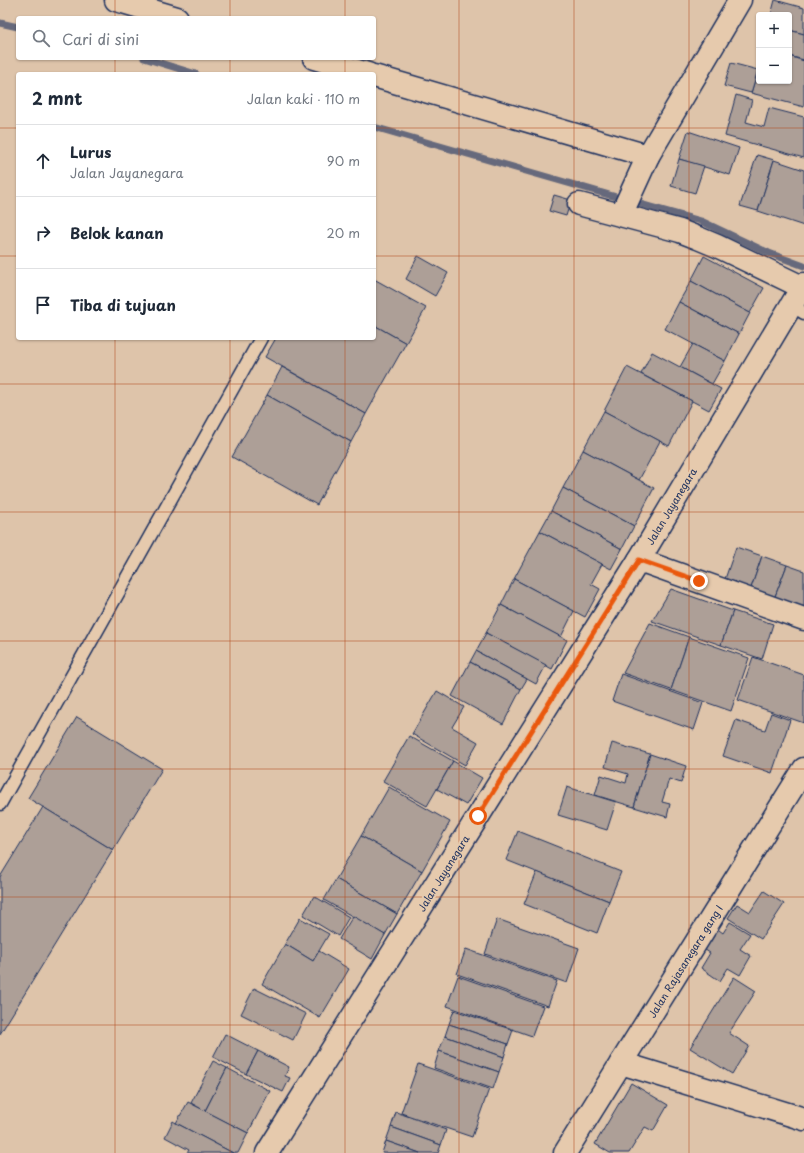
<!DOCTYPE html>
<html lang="id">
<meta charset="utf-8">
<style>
body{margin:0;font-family:"Playpen Sans",sans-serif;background:#f6f6f7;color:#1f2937}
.controls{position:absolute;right:12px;top:12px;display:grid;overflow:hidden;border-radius:4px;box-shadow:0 1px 3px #0004}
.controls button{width:36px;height:36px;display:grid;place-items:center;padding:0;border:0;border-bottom:1px solid #e0e1e3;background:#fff;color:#1f2937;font:20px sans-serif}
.stop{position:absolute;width:12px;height:12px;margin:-9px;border:3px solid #ea580c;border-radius:50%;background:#fff}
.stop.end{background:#ea580c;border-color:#fff;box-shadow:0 1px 4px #0008}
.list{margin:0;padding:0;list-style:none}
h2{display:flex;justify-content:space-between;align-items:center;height:52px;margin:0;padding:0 16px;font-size:17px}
h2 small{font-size:13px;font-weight:400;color:#747a83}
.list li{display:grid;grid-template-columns:26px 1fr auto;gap:12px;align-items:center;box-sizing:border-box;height:72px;padding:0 16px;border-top:1px solid #e0e1e3}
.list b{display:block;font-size:15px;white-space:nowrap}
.list p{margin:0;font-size:13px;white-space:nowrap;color:#747a83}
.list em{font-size:13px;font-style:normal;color:#747a83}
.icon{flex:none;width:22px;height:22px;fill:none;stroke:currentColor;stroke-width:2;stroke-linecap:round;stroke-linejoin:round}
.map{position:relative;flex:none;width:804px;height:1153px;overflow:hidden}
.search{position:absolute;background:#fff;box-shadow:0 1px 3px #0004;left:16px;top:16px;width:360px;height:44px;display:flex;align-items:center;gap:10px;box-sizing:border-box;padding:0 14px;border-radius:4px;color:#747a83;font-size:15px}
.panel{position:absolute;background:#fff;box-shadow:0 1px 3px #0004;left:16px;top:72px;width:360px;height:268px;border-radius:4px}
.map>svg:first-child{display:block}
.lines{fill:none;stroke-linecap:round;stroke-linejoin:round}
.stream{stroke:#66697b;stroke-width:7}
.building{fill:#ad9f97;stroke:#1b2f5e}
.service-casing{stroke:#1b2f5e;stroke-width:15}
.minor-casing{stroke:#1b2f5e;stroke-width:25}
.secondary-casing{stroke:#1b2f5e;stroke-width:25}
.service{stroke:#e6caad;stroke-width:12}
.minor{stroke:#e6caad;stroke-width:22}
.secondary{stroke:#e6caad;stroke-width:22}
.route{stroke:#ea580c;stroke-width:5}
.grid{fill:none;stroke:#b54e20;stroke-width:1;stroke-opacity:0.55}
.labels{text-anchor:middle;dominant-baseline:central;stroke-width:4;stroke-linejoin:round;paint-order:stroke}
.street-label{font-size:10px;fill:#1b2f5e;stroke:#e6caad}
</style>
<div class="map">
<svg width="804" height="1153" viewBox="0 0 804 1153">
<rect width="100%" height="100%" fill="#dec4aa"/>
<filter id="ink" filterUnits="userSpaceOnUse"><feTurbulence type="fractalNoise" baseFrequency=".025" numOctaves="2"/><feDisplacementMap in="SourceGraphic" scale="8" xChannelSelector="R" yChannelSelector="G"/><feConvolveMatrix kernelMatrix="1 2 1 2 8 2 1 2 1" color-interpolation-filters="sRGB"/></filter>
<g filter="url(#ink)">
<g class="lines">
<g class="stream">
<polyline points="0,23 18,27"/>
<polyline points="144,58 196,74"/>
<polyline points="374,127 651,207 701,221 769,253 804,266"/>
</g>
</g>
<g class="building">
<polygon points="775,0 804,8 804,34 789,30 789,15 771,15"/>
<polygon points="789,30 804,34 804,60 789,56"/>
<polygon points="789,56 804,61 804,107 751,93 758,70 759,70 759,81 789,81"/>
<polygon points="731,63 758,70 751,93 724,86"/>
<polygon points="736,95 752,100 746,122 764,127 769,108 804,117 804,158 725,136"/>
<polygon points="688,131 739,148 730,175 679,159"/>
<polygon points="757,155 774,160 758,211 740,206"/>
<polygon points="679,159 704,166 695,193 671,186"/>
<polygon points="774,160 804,170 804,226 758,211"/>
<polygon points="554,195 571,200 566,216 549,211"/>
<polygon points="418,256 448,273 435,296 406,279"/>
<polygon points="704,256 764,288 750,313 691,281"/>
<polygon points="374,279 426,308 406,343 374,325"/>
<polygon points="691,281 750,313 739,334 679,302"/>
<polygon points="679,302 739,334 725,361 665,329"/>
<polygon points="374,325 406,343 366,414 265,357 276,338 374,338"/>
<polygon points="693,344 725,361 712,384 680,367"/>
<polygon points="652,352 721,389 709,410 641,374"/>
<polygon points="282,367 366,414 351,442 267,395"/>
<polygon points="627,367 692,401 669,446 604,411"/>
<polygon points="267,395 351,442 317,505 232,457"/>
<polygon points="604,411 660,441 639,480 583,450"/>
<polygon points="583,450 654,488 634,526 563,488"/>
<polygon points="563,488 634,526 622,549 551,511"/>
<polygon points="551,511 622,549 611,569 540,531"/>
<polygon points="540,531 602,564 591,584 600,589 585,617 514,579"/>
<polygon points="736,547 762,556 750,591 724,582"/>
<polygon points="762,556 787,565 774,599 750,591"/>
<polygon points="787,565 804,571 804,610 774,599"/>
<polygon points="514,579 574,611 561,637 501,605"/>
<polygon points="671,589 733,611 721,645 652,621"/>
<polygon points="501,605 567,640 552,669 486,633"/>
<polygon points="733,611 773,624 762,659 721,645"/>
<polygon points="650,623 689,637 671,690 623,673"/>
<polygon points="486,633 546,665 536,684 476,651"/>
<polygon points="689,637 749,658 731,711 671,690"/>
<polygon points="476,651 527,679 521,689 470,662"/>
<polygon points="753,657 804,675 804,723 738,700"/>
<polygon points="470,662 521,689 503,724 452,696"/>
<polygon points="621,674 703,703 694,730 612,701"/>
<polygon points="437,691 464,707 452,727 478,742 465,765 412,734"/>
<polygon points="771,713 790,720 772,773 723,756 736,720 765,730"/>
<polygon points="77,717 162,769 113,850 28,798"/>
<polygon points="409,736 453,761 427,806 383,781"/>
<polygon points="612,743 650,754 634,807 595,795 601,775 626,783 628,774 605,767"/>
<polygon points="650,754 686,766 681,783 669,779 662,802 670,804 667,817 634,807"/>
<polygon points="453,761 482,778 466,805 437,789"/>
<polygon points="389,787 450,822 422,871 361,836"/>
<polygon points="567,787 616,802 607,830 558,815"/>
<polygon points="43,807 113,850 0,1034 0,877"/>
<polygon points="518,831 621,872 609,901 506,860"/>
<polygon points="361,836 422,871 397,914 336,879"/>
<polygon points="537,872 609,901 597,933 524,904"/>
<polygon points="336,879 397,914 385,935 324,900"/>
<polygon points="764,891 784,904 761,939 728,918 737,904 750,912"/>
<polygon points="314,896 349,917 338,936 303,915"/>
<polygon points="353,916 385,935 372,959 339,939"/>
<polygon points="300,918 329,934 313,961 285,944"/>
<polygon points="497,919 579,948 567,983 485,954"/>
<polygon points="730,922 750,934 740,949 751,956 740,975 728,968 720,981 701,968 710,953 702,948 715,927 723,933"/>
<polygon points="285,944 313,961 319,951 349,969 320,1018 262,984"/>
<polygon points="466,949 557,981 548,1006 457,974"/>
<polygon points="458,976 543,1006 532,1036 447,1006"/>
<polygon points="734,977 756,991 729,1033 749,1046 732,1074 690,1048"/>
<polygon points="254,988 306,1014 293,1040 241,1014"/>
<polygon points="454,1010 513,1030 508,1044 449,1024"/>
<polygon points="449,1024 508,1044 504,1057 445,1036"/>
<polygon points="225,1034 258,1051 246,1074 213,1057"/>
<polygon points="445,1036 504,1057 499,1072 439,1051"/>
<polygon points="258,1051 289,1067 285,1076 290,1078 283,1092 246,1074"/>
<polygon points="439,1051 499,1072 493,1089 434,1068"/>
<polygon points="213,1061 227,1068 205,1111 191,1103"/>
<polygon points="418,1064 489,1089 472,1137 401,1113"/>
<polygon points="227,1068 270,1091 248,1133 205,1111"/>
<polygon points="631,1083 668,1105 653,1131 645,1127 629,1153 610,1153 595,1144"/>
<polygon points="188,1102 248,1133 238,1153 233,1153 176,1123"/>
<polygon points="396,1112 446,1130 441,1145 391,1127"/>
<polygon points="173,1121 176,1123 233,1153 187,1153 189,1150 165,1137"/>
<polygon points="391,1127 441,1145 438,1153 420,1153 386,1141"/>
<polygon points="386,1141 420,1153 382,1153"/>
</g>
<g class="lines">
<defs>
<g id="service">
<polyline points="791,305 804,313"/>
<polyline points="0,804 261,338"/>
</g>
<g id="minor">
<polyline points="116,0 177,18"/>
<polyline points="314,58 368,74"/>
<polyline points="374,76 648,156 740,0"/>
<polyline points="579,204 680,231 698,238 717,246 802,287"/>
<polyline points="621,215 648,156"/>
<polyline points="639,560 804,619"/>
<polyline points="621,1063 804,1119"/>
<polyline points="565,1153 804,769"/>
</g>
<polyline id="secondary" points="267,1153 639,560 804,284"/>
</defs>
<use href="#service" class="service-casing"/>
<use href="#minor" class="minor-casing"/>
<use href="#secondary" class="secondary-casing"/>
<use href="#service" class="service"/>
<use href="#minor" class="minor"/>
<use href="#secondary" class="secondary"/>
</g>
</g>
<g class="lines" filter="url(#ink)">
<polyline class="route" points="478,816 639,560 699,581"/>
</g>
<path class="grid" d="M115 0V18M230 0V18M345 0V18M459 0V1153M574 0V1153M689 0V1153M115 58V74M230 58V74M345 58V74M0 128H18M374 128H804M0 256H18M374 256H804M115 338V1153M230 338V1153M345 338V1153M0 384H804M0 512H804M0 641H804M0 769H804M0 897H804M0 1025H804"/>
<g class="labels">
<g class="street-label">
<text transform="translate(671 506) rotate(-59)">Jalan Jayanegara</text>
<text transform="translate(443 873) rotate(-58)">Jalan Jayanegara</text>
<text transform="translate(685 961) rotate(-58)">Jalan Rajasanegara gang I</text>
</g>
</g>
</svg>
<div class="controls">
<button>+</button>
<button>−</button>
</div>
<div class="stop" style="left:478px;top:816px"></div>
<div class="stop end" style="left:699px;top:581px"></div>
<div class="search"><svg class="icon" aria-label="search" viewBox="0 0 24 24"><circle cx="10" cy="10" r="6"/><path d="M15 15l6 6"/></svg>Cari di sini</div>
<section class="panel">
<h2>2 mnt<small>Jalan kaki · 110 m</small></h2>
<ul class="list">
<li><svg class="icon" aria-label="ahead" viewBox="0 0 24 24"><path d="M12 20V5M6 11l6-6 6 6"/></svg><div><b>Lurus</b><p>Jalan Jayanegara</p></div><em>90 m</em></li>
<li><svg class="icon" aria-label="right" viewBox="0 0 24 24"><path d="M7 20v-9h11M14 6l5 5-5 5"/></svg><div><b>Belok kanan</b></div><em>20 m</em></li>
<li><svg class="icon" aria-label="arrive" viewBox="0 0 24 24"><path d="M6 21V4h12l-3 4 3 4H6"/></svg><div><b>Tiba di tujuan</b></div></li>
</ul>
</section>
</div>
